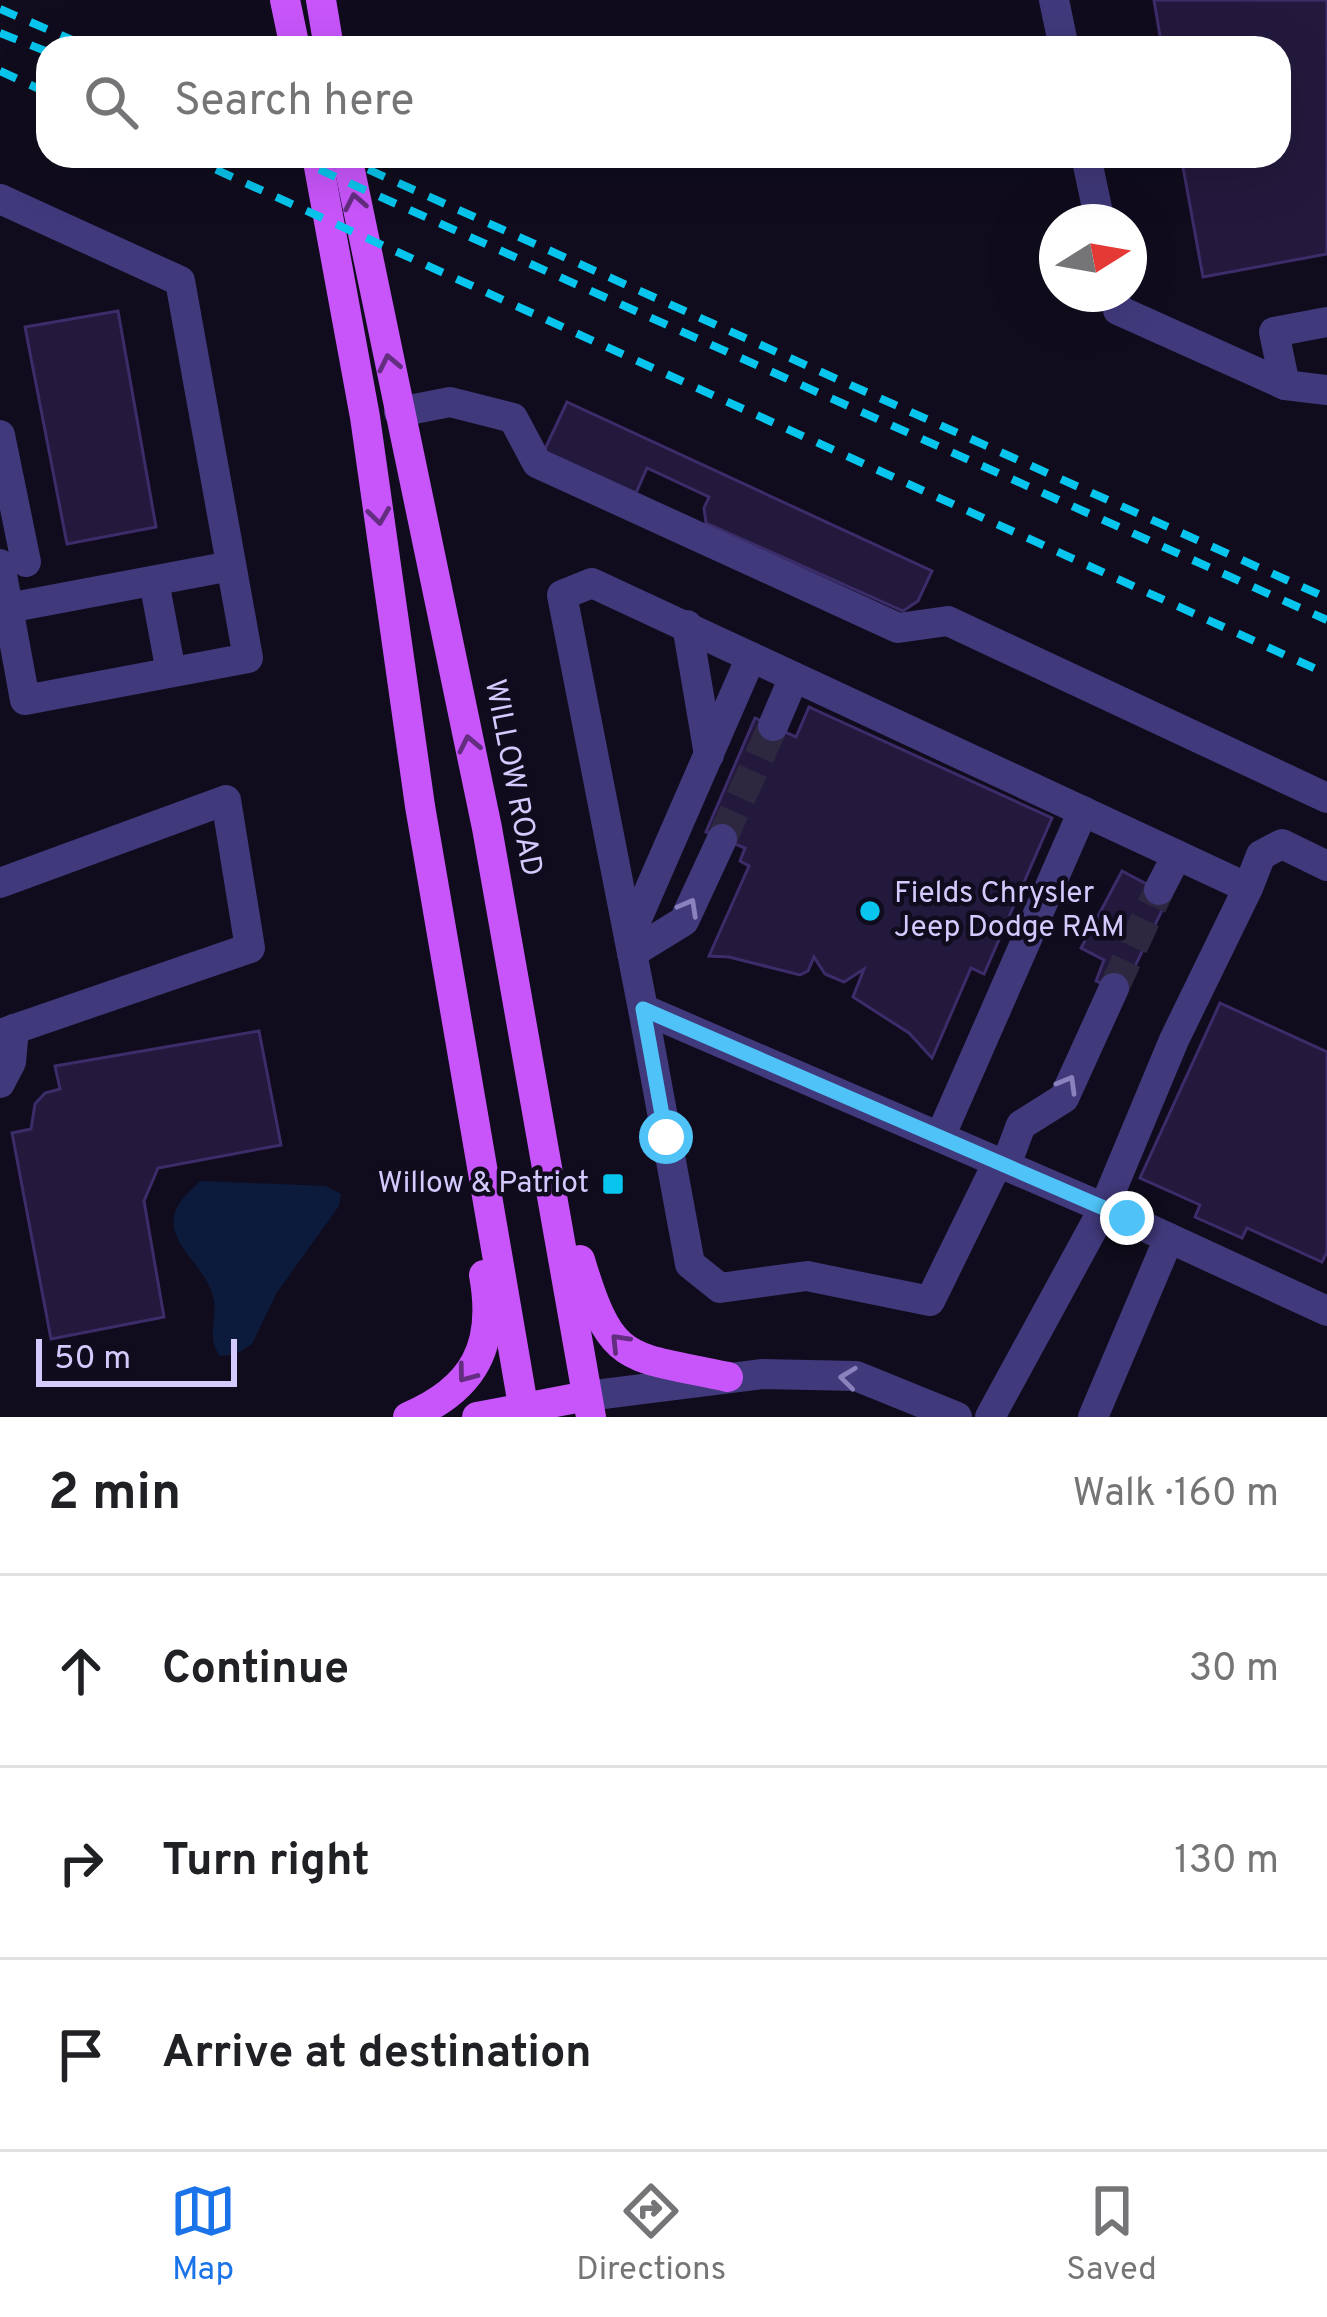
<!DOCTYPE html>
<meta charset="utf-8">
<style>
body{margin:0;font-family:Overpass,sans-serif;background:#f6f6f6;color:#202124}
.compass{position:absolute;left:1039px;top:204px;width:108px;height:108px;border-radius:50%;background:#fff;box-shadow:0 12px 48px #0002;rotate:79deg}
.scale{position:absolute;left:36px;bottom:30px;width:201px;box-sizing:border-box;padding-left:12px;border:6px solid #d4cafd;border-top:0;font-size:33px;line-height:42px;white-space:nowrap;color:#d4cafd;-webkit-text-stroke:9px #100c1d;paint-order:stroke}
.stop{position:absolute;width:36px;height:36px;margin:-27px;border:9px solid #4fc3f7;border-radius:50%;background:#fff}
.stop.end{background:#4fc3f7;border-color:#fff;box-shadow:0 3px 12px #0008}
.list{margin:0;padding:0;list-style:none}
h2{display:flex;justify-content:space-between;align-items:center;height:156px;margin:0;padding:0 48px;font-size:51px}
h2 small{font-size:39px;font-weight:400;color:#757577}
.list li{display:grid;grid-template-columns:78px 1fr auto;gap:36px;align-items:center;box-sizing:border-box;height:192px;padding:0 48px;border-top:3px solid #e0e0e0}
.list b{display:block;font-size:45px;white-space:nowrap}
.list em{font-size:39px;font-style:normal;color:#757577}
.icon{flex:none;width:66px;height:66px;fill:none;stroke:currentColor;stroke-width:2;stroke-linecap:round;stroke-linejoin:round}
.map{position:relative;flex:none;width:1327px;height:1417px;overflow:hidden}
.search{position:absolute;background:#fff;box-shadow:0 12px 48px #0002;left:36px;right:36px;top:36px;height:132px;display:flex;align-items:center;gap:30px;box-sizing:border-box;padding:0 42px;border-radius:36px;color:#757577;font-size:45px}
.sheet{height:732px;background:#fff}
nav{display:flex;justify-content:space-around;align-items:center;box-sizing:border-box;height:168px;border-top:3px solid #e0e0e0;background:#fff;font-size:33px;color:#757577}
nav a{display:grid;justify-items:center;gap:6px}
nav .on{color:#1a73e8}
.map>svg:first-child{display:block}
.water{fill:#0c1b3c}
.building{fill:#23193d;stroke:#3c2c69;stroke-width:3}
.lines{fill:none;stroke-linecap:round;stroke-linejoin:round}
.minor-tunnel{stroke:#2d283f;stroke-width:30;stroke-dasharray:30 15;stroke-linecap:butt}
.minor{stroke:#40397b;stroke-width:30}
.major{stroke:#c855fa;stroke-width:30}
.rail{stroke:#07c5ec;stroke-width:8;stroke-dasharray:18 15;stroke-linecap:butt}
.oneway{stroke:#632d80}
.oneway2{stroke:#8a82bc}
.route{stroke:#4fc3f7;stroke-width:15}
.poi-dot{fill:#07c5ec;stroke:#100c1d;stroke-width:4.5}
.labels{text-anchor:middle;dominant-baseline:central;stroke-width:9;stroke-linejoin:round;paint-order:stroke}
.street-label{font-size:30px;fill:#d4cafd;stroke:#100c1d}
.poi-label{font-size:30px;fill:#d4cafd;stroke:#100c1d;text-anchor:start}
</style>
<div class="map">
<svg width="1327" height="1417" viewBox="0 0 1327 1417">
<rect width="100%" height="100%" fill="#100c1d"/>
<path class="water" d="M201 1181 326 1186 341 1194 339 1206 276 1294 252 1344 236 1354 220 1356C206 1336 217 1323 214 1302 208 1256 135 1233 201 1181Z"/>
<g class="building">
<polygon points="1154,0 1327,0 1327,254 1203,277 1181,156 1279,156 1279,48 1162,48"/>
<polygon points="118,311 156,527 67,544 25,327"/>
<polygon points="567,402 932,571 918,601 903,611 706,523 704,508 709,497 647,468 636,493 544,451"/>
<polygon points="809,707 1052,818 984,974 971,968 932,1058 909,1033 853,997 864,969 844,982 825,974 814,957 808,971 800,975 729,957 709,956 749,866 740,861 745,848 706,832 755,718 796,737"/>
<polygon points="1122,871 1169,896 1123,991 1096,981 1104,960 1081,948"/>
<polygon points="1220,1003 1327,1052 1327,1252 1322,1262 1247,1228 1242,1238 1195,1217 1200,1205 1140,1178"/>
<polygon points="259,1031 281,1145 158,1168 144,1201 164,1317 51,1339 12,1133 31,1129 35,1104 45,1093 60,1089 55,1066"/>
</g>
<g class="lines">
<g class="minor-tunnel">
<polyline points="722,839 773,726"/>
<polyline points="1114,988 1159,890"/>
</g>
<g class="minor">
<polyline points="1054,0 1064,48"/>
<polyline points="1086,156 1100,222"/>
<polyline points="0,199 180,281 248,658 25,700 0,564"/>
<polyline points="1114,294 1118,310 1285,385 1327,390"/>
<polyline points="1285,385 1274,332 1327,322"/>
<polyline points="399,412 450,402 513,418 537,463 898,628 948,621 1327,798"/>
<polyline points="0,435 26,562"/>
<polyline points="154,581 171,672"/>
<polygon points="592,583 1248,888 1174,1040 1104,1208 643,1009 562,595"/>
<polyline points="8,608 231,566"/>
<polyline points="687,625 709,755"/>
<polyline points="773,726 794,677"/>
<polyline points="0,883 226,800 250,948 0,1034"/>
<polyline points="1248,888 1261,855 1282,844 1327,866"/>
<polyline points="1159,890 1177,855"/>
<polyline points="629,937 751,657"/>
<polyline points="632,953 684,921 722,839"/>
<polyline points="643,1009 690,1264 720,1288 807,1276 930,1301 998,1162"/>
<polyline points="0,1083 11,1062 14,1029"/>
<polyline points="940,1137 1083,811"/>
<polyline points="1006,1165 1021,1125 1064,1098 1114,988"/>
<polyline points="587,1396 763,1374 856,1376 957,1417"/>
<polyline points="990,1417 1104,1208 1327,1311"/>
<polyline points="1093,1417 1169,1238"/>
</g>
<g class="major">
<polyline points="285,0 295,48"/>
<polyline points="321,0 329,48"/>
<polyline points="317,156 365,417 420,806 525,1417"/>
<polyline points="347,156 487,828 591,1417"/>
<path d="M580 1260C612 1367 627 1355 728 1377"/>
<path d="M408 1417C474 1389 497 1346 484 1275"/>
<polyline points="477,1417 587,1396"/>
</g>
<g class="rail">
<polyline points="0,9 91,48"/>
<polyline points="0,33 48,52"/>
<polyline points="0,71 48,93"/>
<polyline points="186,156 1327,674"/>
<polyline points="289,156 1327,620"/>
<polyline points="338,156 1327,598"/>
</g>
</g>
<defs><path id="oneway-chevron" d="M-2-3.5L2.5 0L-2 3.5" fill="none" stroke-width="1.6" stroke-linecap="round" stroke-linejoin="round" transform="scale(3)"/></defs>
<g class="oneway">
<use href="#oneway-chevron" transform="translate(355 202) rotate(-101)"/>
<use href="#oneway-chevron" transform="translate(389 363) rotate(-102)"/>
<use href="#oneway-chevron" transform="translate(379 516) rotate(82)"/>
<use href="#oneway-chevron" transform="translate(469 744) rotate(-102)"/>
<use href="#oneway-chevron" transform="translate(619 1342) rotate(-134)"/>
<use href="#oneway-chevron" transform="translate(466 1374) rotate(127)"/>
</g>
<g class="oneway2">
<use href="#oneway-chevron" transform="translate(689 907) rotate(-61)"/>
<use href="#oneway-chevron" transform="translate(1068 1084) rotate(-60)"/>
<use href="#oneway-chevron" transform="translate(848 1378) rotate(-173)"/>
</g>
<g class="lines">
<polyline class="route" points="666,1137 643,1009 1127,1218"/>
</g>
<g class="poi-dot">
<circle cx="870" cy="911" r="12"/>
<rect x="601" y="1172" width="24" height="24" rx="6"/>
</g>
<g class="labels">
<g class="street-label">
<text transform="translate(512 778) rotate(79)">WILLOW ROAD</text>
</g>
<g class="poi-label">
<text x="894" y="894">Fields Chrysler<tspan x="894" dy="34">Jeep Dodge RAM</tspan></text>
<text x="589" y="1184" text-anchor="end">Willow &amp; Patriot</text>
</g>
</g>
</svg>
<svg class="compass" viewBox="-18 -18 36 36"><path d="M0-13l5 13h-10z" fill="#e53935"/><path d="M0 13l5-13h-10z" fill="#757577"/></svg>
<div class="scale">50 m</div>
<div class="stop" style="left:666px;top:1137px"></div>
<div class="stop end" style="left:1127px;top:1218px"></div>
<div class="search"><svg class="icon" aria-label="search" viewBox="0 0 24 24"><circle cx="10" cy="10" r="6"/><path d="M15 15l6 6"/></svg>Search here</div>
</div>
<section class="sheet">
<h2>2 min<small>Walk · 160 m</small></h2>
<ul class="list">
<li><svg class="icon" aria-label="ahead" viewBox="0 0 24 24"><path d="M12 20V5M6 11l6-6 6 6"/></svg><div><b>Continue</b></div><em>30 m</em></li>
<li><svg class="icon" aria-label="right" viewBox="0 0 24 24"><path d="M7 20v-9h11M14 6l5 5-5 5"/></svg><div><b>Turn right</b></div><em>130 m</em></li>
<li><svg class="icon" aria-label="arrive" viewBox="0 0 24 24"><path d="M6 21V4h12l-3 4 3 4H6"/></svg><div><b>Arrive at destination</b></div></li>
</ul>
</section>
<nav>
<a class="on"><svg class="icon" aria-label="map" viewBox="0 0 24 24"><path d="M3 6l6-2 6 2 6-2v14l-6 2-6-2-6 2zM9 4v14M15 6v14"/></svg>Map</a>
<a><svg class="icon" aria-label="directions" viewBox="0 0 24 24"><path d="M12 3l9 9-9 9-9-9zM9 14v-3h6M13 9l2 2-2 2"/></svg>Directions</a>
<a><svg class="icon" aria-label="saved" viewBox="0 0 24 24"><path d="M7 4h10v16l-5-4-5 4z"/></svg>Saved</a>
</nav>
